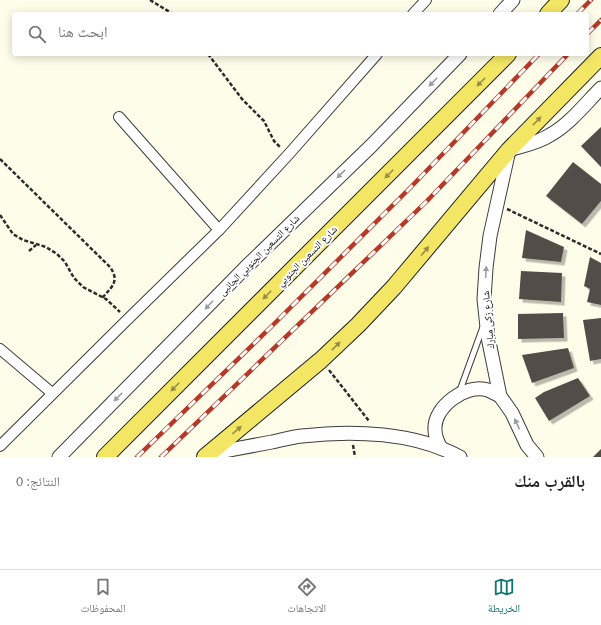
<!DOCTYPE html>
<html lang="ar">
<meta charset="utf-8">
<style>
body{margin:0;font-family:"Roboto Serif","Noto Naskh Arabic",serif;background:#f6f6f6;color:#222;direction:rtl}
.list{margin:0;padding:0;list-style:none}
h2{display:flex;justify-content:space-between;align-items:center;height:52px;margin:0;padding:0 16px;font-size:17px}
h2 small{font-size:13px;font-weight:400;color:#767676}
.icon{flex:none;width:22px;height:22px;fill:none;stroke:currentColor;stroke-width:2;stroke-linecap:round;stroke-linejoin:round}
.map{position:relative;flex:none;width:601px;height:457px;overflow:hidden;direction:ltr}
.search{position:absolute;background:#fff;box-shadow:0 2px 10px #0003;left:12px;right:12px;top:12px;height:44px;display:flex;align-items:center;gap:10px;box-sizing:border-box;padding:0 14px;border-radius:4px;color:#767676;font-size:15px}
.sheet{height:112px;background:#fff}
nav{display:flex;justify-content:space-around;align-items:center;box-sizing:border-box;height:56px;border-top:1px solid #e0e0e0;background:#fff;font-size:11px;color:#767676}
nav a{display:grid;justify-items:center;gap:2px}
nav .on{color:#0f766e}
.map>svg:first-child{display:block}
.building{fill:#534e48;filter:url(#shadow)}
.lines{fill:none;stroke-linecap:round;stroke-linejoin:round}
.service-casing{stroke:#3e3e3e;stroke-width:7}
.minor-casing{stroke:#3e3e3e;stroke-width:12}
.tertiary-casing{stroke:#3e3e3e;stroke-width:15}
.primary-casing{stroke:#1c1c1c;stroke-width:18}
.path{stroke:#2d2d2d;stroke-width:2.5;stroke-dasharray:4 2;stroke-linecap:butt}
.service{stroke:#fff;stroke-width:5}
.minor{stroke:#fff;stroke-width:10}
.tertiary{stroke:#fff;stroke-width:13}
.primary{stroke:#f3e665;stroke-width:16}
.rail-casing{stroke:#b53829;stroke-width:4.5}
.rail{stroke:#fff;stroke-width:3;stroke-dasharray:9;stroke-linecap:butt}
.oneway{fill:#9d9d9d}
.oneway2{fill:#968e41}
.labels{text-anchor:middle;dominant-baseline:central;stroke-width:4;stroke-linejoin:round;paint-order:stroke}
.street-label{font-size:10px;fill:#0b0b0b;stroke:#fff}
</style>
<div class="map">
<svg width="601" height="457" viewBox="0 0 601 457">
<defs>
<filter id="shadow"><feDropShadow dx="3.5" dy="3.5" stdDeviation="0" flood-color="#0004"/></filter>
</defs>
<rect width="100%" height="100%" fill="#fefdea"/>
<g class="building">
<polygon points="601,127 601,167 581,146"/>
<polygon points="573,162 601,184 601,201 582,224 546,196"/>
<polygon points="526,230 564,247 561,262 522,258"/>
<polygon points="590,257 601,263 601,305 587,302 590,289 584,286"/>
<polygon points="521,271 562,273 561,302 519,299"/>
<polygon points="563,313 564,338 518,339 518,314"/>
<polygon points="601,318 601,359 590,361 583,320"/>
<polygon points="568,348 574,368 532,383 522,355"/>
<polygon points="578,378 590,396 549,421 535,398 544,392"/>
<polygon points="601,449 601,457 593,457"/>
</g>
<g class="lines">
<defs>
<polyline id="service" points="459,393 483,327"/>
<g id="minor">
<polyline points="413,14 426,0"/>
<polyline points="119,117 219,230"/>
<polyline points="0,349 52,393"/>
<polyline points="0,446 128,319 219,230 288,155 377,54"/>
</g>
<g id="tertiary">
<polyline points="500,14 513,0"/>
<path d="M441 448C438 443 435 437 435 430 433 407 466 383 488 390 492 392 496 394 500 396"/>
<path d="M208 454C229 450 250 446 272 442 281 440 292 437 302 436 353 430 414 432 460 457"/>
<polyline points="59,457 246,267 371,146 460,54"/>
<path d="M537 457 527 445 512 413 500 396 488 337 484 299 486 268 490 236 509 150C522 146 538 143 550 135 569 125 586 103 601 88"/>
</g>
<g id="primary">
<polyline points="548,14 561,0"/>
<polyline points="105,457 508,54"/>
<polyline points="205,457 321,360 358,325 394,287 509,150 601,56"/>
</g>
</defs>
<use href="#service" class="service-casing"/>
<use href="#minor" class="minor-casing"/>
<use href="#tertiary" class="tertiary-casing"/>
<use href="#primary" class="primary-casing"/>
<g class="path">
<polyline points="150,0 173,14"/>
<polyline points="208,54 242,99 264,121 274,141 281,148"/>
<path d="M0 159 110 267C120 281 112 287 102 298"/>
<polyline points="507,209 601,254"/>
<polyline points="0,215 13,234 23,240 46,247 57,254 65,262 74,278 83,287 106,299 120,312"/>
<polyline points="29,251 36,245"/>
<polyline points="329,370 369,421"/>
<polyline points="353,445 355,457"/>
</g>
<use href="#service" class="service"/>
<use href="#minor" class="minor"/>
<use href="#tertiary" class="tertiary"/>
<use href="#primary" class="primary"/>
<defs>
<g id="rail">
<polyline points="577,14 591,0"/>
<polyline points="587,34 601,20"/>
<polyline points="137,457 271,327 410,188 539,54"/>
<polyline points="161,457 427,201 568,54"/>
</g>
</defs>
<use href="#rail" class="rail-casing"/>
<use href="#rail" class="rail"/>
</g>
<defs><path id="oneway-solid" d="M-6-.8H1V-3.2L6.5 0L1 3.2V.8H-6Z"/></defs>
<g class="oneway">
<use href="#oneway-solid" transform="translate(433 82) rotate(134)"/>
<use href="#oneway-solid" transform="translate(341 174) rotate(136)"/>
<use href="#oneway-solid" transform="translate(486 272) rotate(-87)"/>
<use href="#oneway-solid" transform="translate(209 305) rotate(134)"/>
<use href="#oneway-solid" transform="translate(118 397) rotate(135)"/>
<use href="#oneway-solid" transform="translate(517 424) rotate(-115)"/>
</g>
<g class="oneway2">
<use href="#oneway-solid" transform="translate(481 82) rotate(135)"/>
<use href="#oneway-solid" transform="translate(537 121) rotate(-46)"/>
<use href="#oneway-solid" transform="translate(389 174) rotate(135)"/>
<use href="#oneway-solid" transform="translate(425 251) rotate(-50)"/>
<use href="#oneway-solid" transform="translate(267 295) rotate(135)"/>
<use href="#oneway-solid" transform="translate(336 346) rotate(-44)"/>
<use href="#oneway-solid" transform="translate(175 387) rotate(135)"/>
<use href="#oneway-solid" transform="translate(237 430) rotate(-40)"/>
</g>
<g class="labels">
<g class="street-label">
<text transform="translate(259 255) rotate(-45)">شارع التسعين الجنوبي الجانبى</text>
<text transform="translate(307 256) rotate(-45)">شارع التسعين الجنوبي</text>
<text transform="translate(488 320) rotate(-95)">شارع زكى مبارك</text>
</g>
</g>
</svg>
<div class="search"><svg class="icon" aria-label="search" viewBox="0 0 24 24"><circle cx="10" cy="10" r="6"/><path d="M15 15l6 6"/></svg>ابحث هنا</div>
</div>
<section class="sheet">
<h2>بالقرب منك<small>النتائج: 0</small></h2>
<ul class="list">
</ul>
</section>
<nav>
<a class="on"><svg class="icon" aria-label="map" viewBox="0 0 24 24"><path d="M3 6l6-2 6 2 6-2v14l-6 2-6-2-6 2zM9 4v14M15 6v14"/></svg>الخريطة</a>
<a><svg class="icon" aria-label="directions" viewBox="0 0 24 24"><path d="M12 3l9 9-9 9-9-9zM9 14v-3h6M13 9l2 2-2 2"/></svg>الاتجاهات</a>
<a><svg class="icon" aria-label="saved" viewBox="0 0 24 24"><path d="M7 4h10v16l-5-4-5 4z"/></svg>المحفوظات</a>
</nav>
